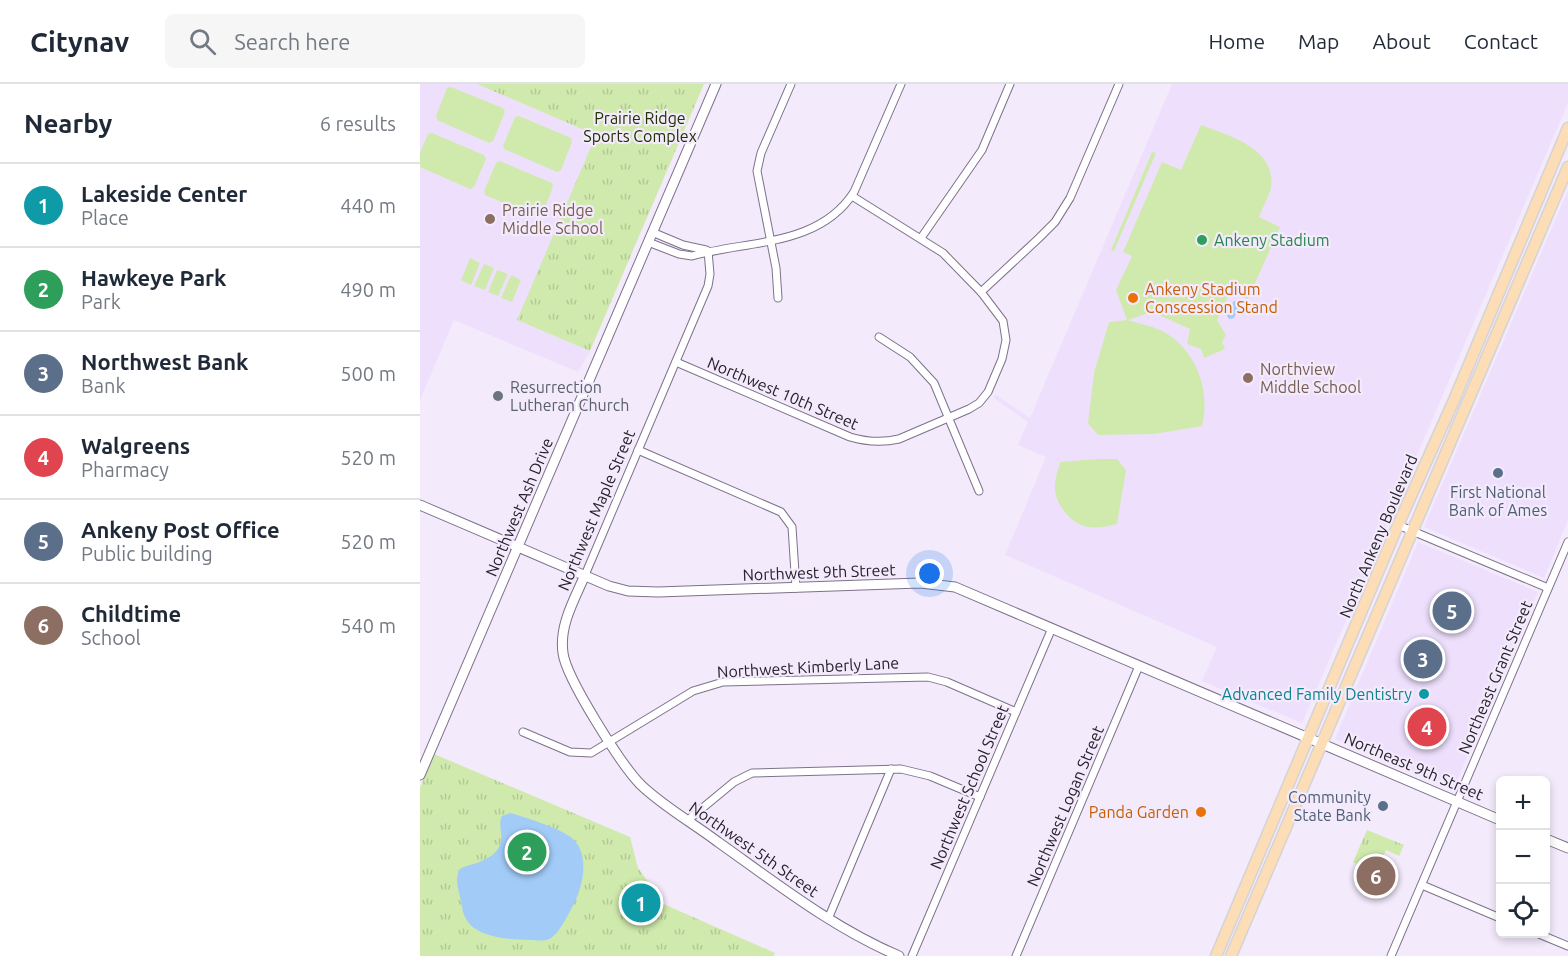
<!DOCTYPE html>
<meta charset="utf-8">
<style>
body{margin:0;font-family:Ubuntu,sans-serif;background:#f6f6f7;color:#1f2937}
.controls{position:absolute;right:18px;bottom:18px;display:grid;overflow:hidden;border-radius:9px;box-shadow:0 3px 9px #0003}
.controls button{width:54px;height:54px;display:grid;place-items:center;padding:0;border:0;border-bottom:2px solid #e0e1e3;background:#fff;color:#1f2937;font:30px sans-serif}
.you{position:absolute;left:510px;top:490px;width:21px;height:21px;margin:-15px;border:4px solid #fff;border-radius:50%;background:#1a73e8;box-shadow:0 0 0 9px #1a73e833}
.badge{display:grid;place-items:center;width:39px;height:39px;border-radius:50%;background:#db2777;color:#fff;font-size:20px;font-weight:700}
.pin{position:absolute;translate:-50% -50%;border:3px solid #fff;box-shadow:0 2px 6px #0006}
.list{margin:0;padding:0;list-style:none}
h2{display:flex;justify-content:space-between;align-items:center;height:78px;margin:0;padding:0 24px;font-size:26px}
h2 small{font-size:20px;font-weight:400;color:#747a83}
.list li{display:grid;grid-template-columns:39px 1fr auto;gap:18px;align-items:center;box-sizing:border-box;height:84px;padding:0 24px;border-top:2px solid #e0e1e3}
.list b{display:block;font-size:22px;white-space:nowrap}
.list p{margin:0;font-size:20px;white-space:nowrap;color:#747a83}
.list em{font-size:20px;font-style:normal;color:#747a83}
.icon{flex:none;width:33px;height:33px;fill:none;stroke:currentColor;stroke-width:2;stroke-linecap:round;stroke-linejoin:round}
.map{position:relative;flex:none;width:1148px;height:872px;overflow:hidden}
header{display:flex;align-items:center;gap:36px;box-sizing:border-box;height:84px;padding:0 30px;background:#fff;border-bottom:2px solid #e0e1e3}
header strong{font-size:28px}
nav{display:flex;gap:33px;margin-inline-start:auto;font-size:21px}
.search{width:420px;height:54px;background:#f6f6f7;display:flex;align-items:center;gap:15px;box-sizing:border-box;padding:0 21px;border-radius:9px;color:#747a83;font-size:22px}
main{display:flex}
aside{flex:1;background:#fff}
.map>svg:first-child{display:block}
.built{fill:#eee0fd}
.grass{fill:#d0eaad}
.park{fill:url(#park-tufts)}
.water{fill:#a2ccf7}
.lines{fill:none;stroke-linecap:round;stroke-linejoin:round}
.minor-casing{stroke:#7e718b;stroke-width:9}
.tertiary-casing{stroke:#7e718b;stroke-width:11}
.primary-casing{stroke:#d4d3d5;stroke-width:13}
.minor{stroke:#fff;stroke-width:7}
.tertiary{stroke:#fff;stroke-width:9}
.primary{stroke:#fcddb5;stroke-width:10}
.education-dot{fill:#8d6e63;stroke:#f3eafc;stroke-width:2}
.leisure-dot{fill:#2e9e5b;stroke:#f3eafc;stroke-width:2}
.food-dot{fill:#e8710a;stroke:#f3eafc;stroke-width:2}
.worship-dot{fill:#6b7280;stroke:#f3eafc;stroke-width:2}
.service-dot{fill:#5c6f8a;stroke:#f3eafc;stroke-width:2}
.culture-dot{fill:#0f9aa8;stroke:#f3eafc;stroke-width:2}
.labels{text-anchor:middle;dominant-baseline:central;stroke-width:4.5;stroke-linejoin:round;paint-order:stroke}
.park-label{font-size:16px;fill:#203100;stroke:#f3eafc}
.education-label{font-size:16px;fill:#785e54;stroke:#f3eafc;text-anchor:start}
.leisure-label{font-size:16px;fill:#27864d;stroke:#f3eafc;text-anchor:start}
.food-label{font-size:16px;fill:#c56008;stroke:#f3eafc;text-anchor:start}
.worship-label{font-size:16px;fill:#5b616d;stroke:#f3eafc;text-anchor:start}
.street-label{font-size:16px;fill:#26212b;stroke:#f3eafc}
.service-label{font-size:16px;fill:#4e5e75;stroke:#f3eafc}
.culture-label{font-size:16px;fill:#0d838f;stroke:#f3eafc;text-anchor:end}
</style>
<header>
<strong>Citynav</strong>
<div class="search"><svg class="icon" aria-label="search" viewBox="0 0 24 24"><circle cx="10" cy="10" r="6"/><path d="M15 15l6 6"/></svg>Search here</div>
<nav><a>Home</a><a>Map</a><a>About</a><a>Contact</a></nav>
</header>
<main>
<aside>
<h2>Nearby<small>6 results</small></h2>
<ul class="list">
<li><span class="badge" style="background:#0f9aa8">1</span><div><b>Lakeside Center</b><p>Place</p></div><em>440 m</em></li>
<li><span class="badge" style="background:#2e9e5b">2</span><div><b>Hawkeye Park</b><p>Park</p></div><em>490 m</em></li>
<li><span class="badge" style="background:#5c6f8a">3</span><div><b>Northwest Bank</b><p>Bank</p></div><em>500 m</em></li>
<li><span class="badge" style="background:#e0444e">4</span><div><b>Walgreens</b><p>Pharmacy</p></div><em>520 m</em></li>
<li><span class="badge" style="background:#5c6f8a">5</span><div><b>Ankeny Post Office</b><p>Public building</p></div><em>520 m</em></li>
<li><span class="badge" style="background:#8d6e63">6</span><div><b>Childtime</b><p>School</p></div><em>540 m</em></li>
</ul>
</aside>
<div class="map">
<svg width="1148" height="872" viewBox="0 0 1148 872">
<defs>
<pattern id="park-tufts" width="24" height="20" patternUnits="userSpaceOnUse" patternTransform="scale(1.5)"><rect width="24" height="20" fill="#d0eaad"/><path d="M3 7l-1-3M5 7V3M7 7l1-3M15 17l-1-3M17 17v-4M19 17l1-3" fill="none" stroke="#b2c895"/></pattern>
</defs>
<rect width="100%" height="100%" fill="#f3eafc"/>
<g class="built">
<polygon points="0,0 57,0 177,51 98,236 170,267 158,288 34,236 0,316"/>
<polygon points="752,0 1148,0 1148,19 882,639 782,597 797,563 585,471 626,373 598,361 608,338 574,314 576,311 610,334"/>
<polygon points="1148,106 1148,436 1124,494 1004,443"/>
<polygon points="998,458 1118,508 1033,706 915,655"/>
</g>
<g class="grass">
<polygon points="31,3 83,24 85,28 73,57 69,59 17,36 16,32 27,4"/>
<polygon points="99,32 151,54 152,58 141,86 137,88 84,65 83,62 95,33"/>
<path d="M781 41C807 51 857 64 851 103 849 113 842 124 839 133L860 143 828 215 815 209 809 211 797 236 806 251 802 258 805 265 784 274 781 265 767 260 770 245 732 228 708 236C720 240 733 242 744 248 776 266 791 306 782 342L734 350 678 351 668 339 674 289 689 238 707 236 696 206 712 172 703 168 742 78 761 86Z"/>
<polygon points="12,49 64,71 66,75 54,103 50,105 0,83 0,69 8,50"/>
<polygon points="732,68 736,69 694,167 691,166"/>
<polygon points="80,77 132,99 133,103 122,131 118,133 65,111 64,107 76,79"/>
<polygon points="50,174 60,179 51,201 41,196"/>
<polygon points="64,180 74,184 65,206 54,202"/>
<polygon points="77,186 88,190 78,212 68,208"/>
<polygon points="91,191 101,196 92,218 81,214"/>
<path d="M678 375H697L706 386 697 440C687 443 674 445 664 442 650 438 636 420 635 406 634 396 638 387 640 378Z"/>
</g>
<g class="park">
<polygon points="57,0 284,0 170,267 97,236 176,51"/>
<polygon points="14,670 210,753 218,784 240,814 239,818 355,869 354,872 0,872 0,704"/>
<polygon points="947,746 984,761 979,772 966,766 956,789 933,778"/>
</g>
<g class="water">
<polygon points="814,217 817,218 819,222 814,234 809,235 806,230"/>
<path d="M90 729C104 733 143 745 153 755 170 771 163 802 154 820 148 830 141 847 131 854 125 858 116 856 109 856 85 855 46 854 42 823 41 811 32 794 41 784 56 779 80 774 81 755 82 746 78 740 82 732Z"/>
</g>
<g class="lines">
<defs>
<g id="minor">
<polyline points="232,148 263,161 286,166"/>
<polyline points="501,154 562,66 590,0"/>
<path d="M228 158 259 170 272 172C328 156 399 163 434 108L481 0"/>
<polyline points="561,208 619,154 635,138 650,114 699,0"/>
<polyline points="358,214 356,184 337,87 341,69 371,0"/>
<polyline points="459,253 490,273 514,299 559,407"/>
<path d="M256 278 430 353C447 358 462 359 479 355L549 325 559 319 568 308 582 275 586 256 583 237 561 208 523 169 432 112"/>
<polyline points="218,366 361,428 372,443 376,504"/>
<polyline points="978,441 1128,504"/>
<polyline points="165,491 288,202 290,190 288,167"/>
<polyline points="103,648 150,668 171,669 273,607 303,598 508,593 527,598 596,628"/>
<polyline points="268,736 314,698 332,689 481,685 510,692 560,713"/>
<polyline points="1002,801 1080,834"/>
<polyline points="408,835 471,685"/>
<polyline points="1119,850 1148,862"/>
<polyline points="492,872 632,544"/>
<polyline points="596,872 719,582"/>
<polyline points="971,872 1148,458"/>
</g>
<g id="tertiary">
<polyline points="0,421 189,502 208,507 238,508 500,499 535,503 1080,736"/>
<path d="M165 491C154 516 139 542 143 569 146 594 202 682 221 701 244 723 273 739 298 758 356 799 413 844 479 872"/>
<polyline points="0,691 296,0"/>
<polyline points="1126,755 1148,764"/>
</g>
<g id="primary">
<polyline points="796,872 978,441 1034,316 1148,44"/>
<polyline points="811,872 1148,83"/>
</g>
</defs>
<use href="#minor" class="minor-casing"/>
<use href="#tertiary" class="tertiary-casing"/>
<use href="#primary" class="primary-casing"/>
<use href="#minor" class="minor"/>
<use href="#tertiary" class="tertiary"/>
<use href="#primary" class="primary"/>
</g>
<g class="education-dot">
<circle cx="70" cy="135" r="6"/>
<circle cx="828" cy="294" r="6"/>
</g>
<circle class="leisure-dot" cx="782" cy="156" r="6"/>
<g class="food-dot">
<circle cx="713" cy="214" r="6"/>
<circle cx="781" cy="728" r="6"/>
</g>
<circle class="worship-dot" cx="78" cy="312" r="6"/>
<g class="service-dot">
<circle cx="1078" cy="389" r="6"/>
<circle cx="963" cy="722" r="6"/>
</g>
<circle class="culture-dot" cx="1004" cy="610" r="6"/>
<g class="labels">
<g class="park-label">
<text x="220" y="34">Prairie Ridge<tspan x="220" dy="18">Sports Complex</tspan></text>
</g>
<g class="education-label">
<text x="82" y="126">Prairie Ridge<tspan x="82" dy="18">Middle School</tspan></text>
<text x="840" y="285">Northview<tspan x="840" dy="18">Middle School</tspan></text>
</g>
<g class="leisure-label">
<text x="794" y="156">Ankeny Stadium</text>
</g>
<g class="food-label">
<text x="725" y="205">Ankeny Stadium<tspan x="725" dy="18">Conscession Stand</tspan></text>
<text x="769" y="728" text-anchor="end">Panda Garden</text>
</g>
<g class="worship-label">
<text x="90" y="303">Resurrection<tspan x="90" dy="18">Lutheran Church</tspan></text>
</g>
<g class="street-label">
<text transform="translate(363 309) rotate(23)">Northwest 10th Street</text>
<text transform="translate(99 423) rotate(-67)">Northwest Ash Drive</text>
<text transform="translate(176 426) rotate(-67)">Northwest Maple Street</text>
<text transform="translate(958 452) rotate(-67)">North Ankeny Boulevard</text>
<text transform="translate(399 488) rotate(-2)">Northwest 9th Street</text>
<text transform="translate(388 583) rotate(-3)">Northwest Kimberly Lane</text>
<text transform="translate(1075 593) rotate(-67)">Northeast Grant Street</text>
<text transform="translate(994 682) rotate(23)">Northeast 9th Street</text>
<text transform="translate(549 703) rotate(-67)">Northwest School Street</text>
<text transform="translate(645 722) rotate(-67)">Northwest Logan Street</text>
<text transform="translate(334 765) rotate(35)">Northwest 5th Street</text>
</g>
<g class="service-label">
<text x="1078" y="408">First National<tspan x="1078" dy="18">Bank of Ames</tspan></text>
<text x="951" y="713" text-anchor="end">Community<tspan x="951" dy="18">State Bank</tspan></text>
</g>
<g class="culture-label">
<text x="992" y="610">Advanced Family Dentistry</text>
</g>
</g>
</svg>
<div class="controls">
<button>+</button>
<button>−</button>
<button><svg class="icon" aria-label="locate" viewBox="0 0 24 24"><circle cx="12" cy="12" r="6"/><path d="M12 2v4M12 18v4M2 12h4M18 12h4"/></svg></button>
</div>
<div class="you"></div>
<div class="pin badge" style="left:221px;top:819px;background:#0f9aa8">1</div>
<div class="pin badge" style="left:107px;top:768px;background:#2e9e5b">2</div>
<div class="pin badge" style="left:1003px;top:575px;background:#5c6f8a">3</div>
<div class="pin badge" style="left:1007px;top:643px;background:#e0444e">4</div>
<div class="pin badge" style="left:1032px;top:527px;background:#5c6f8a">5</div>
<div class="pin badge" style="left:956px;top:792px;background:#8d6e63">6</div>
</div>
</main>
